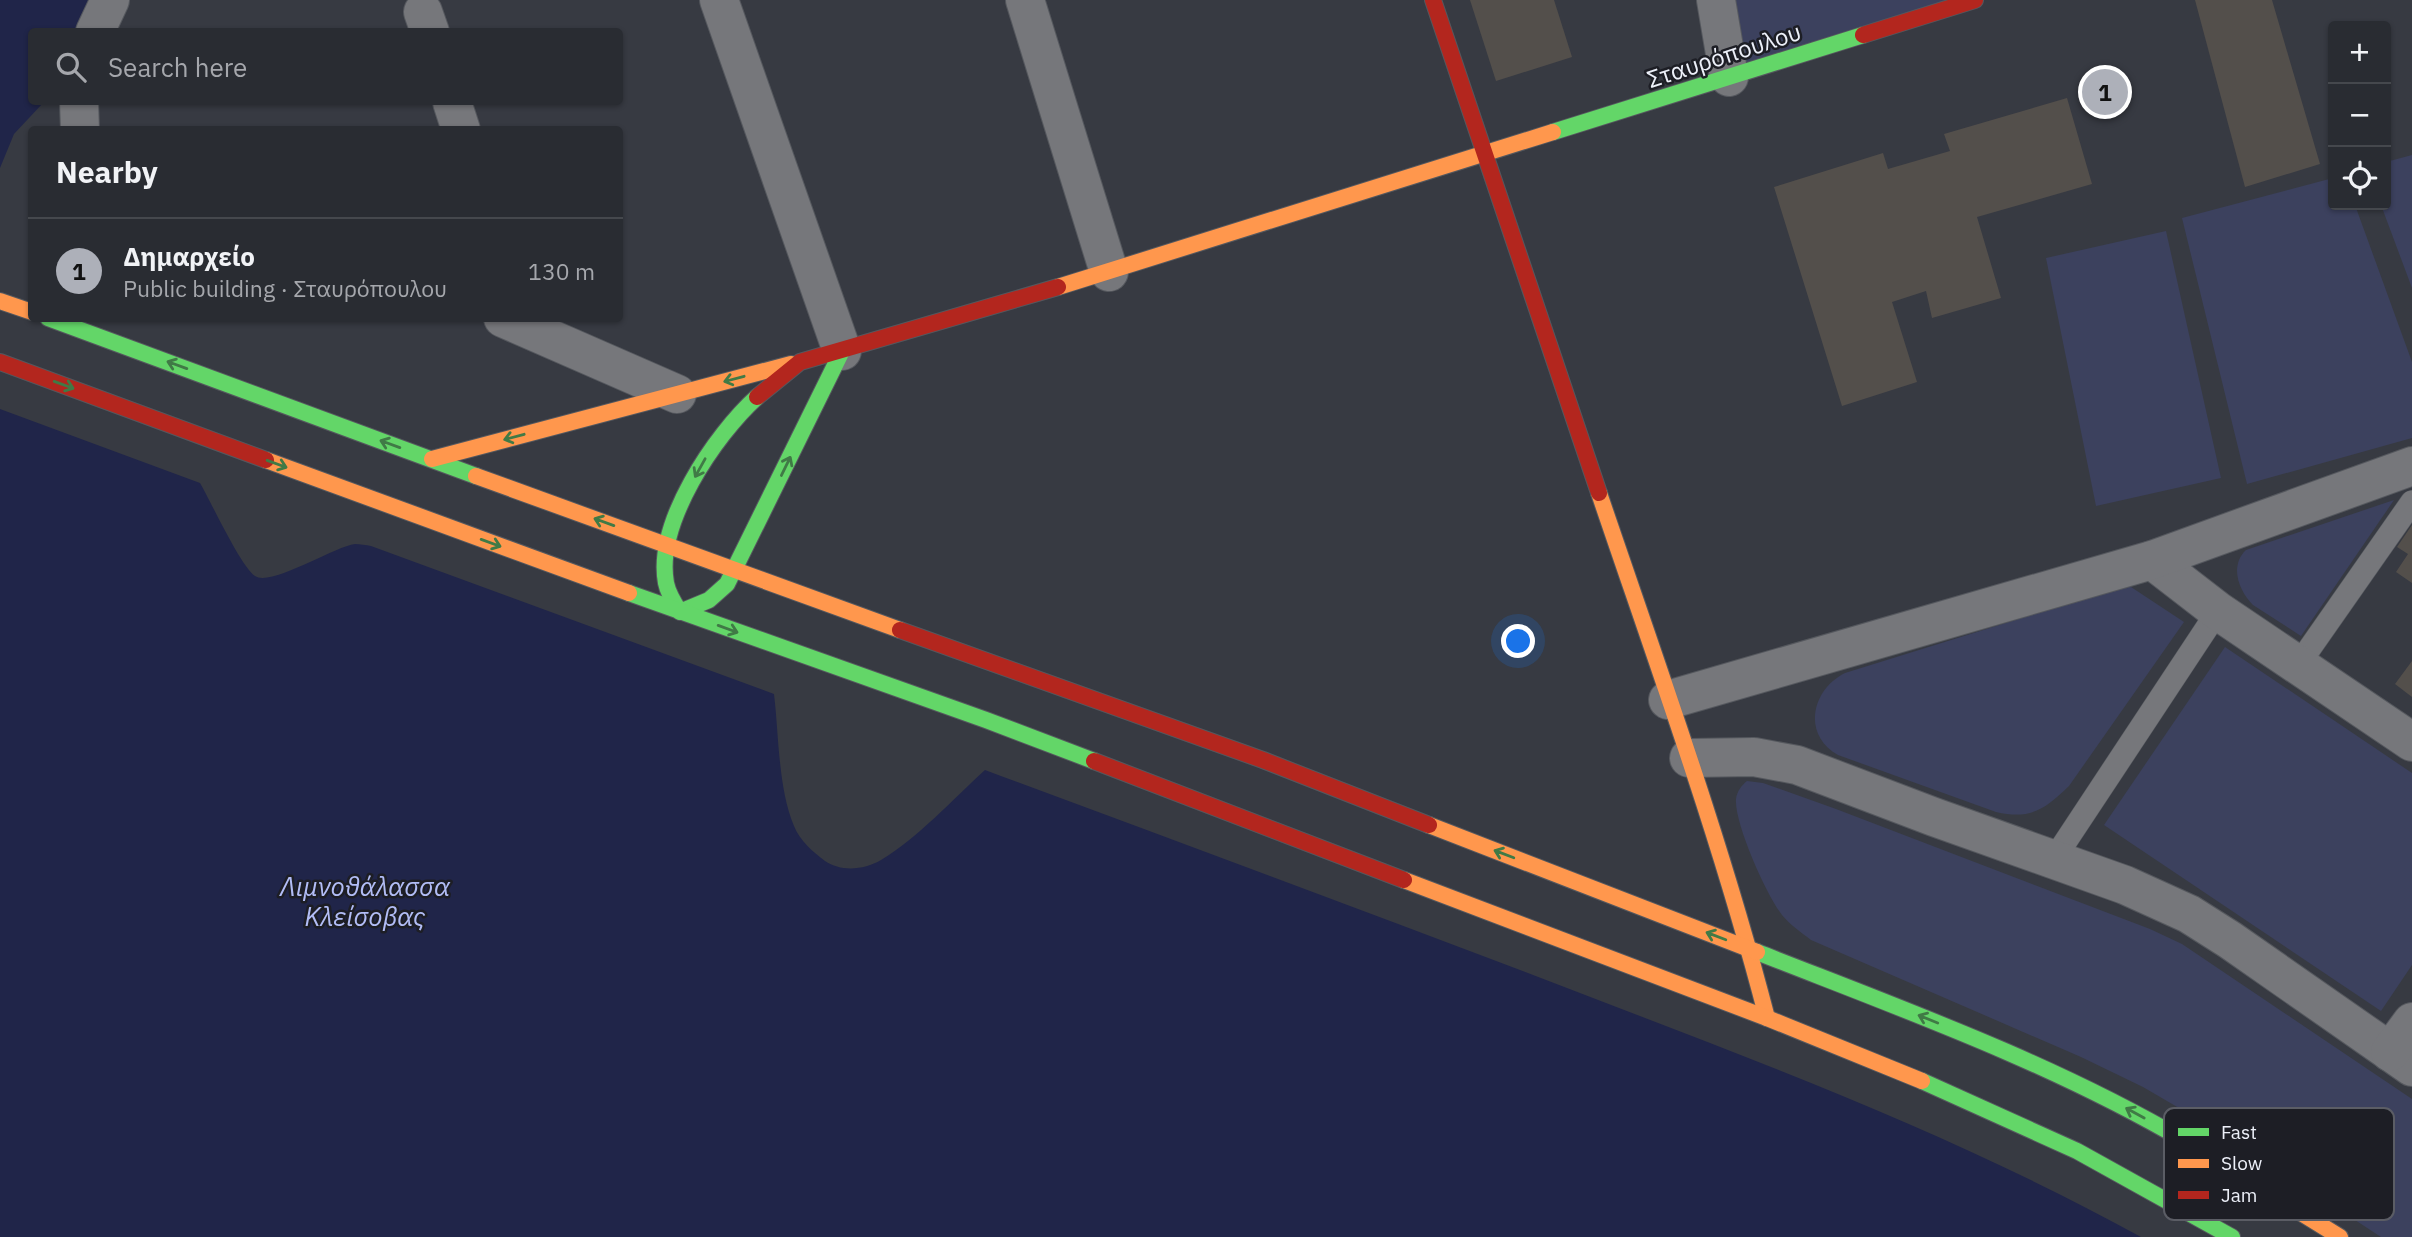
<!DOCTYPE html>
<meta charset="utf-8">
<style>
body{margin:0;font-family:"IBM Plex Sans",sans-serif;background:#31343a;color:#f1f3f6}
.controls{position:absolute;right:21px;top:21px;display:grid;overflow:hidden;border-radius:7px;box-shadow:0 2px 5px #0004}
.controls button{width:63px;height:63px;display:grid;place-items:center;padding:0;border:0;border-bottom:2px solid #45484d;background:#292c32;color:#f1f3f6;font:35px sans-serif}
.you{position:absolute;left:1519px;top:642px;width:24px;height:24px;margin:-18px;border:5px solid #fff;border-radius:50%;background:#1a73e8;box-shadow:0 0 0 10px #1a73e833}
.badge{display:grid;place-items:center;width:46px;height:46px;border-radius:50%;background:#adb0b9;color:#111;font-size:23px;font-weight:700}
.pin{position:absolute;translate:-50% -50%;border:4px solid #fff;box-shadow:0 2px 7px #0006}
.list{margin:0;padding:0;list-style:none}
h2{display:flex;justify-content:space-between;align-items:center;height:91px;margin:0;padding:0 28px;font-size:30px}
h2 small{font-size:23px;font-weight:400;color:#a5a7ac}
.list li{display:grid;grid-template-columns:46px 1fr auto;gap:21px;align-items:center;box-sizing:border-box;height:105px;padding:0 28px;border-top:2px solid #45484d}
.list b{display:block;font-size:26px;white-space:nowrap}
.list p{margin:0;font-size:23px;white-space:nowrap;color:#a5a7ac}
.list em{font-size:23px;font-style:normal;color:#a5a7ac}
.icon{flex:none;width:38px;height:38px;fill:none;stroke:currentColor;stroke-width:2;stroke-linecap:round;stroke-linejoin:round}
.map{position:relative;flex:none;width:2412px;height:1237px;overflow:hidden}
.search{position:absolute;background:#292c32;box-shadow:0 2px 5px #0004;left:28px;top:28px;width:595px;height:77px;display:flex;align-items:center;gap:18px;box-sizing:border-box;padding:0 24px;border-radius:7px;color:#a5a7ac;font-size:26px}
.panel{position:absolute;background:#292c32;box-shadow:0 2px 5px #0004;left:28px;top:126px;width:595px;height:196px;border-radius:7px}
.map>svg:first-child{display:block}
.green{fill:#3c415e}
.water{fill:#202549}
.building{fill:#534f4b}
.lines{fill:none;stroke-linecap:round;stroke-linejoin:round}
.lane-casing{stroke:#55585e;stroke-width:24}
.street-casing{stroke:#55585e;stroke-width:40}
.fast-casing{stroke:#55585e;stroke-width:18}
.slow-casing{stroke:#55585e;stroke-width:18}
.jam-casing{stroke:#55585e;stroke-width:18}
.lane{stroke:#76777b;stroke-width:23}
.street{stroke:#76777b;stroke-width:38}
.fast{stroke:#63d668;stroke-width:16}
.slow{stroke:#ff974d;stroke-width:16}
.jam{stroke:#b3261e;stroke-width:16}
.oneway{stroke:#407a46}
.labels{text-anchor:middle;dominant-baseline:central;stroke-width:5;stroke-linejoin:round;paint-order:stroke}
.street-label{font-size:24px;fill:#edf0f9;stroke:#1d1e25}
.water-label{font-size:26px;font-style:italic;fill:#b2bdf6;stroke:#1d1e25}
.key{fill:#1d1e25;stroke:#5b5d65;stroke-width:2}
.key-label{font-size:19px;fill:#edf0f9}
</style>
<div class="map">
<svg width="2412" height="1237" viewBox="0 0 2412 1237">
<rect width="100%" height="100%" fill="#373a42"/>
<g class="green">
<polygon points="1716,0 1975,0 1729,77"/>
<polygon points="2412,155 2412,288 2381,205 2386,205 2386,162"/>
<polygon points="2333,178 2333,205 2355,205 2412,362 2412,438 2247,484 2182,218"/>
<polygon points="2166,231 2221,478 2096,506 2046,258"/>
<path d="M2394 500 2301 636 2253 605C2239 591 2229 566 2246 550Z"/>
<path d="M2128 585 2184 622 2069 786C2045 809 2031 820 1996 812L1838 755C1802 735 1811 690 1845 673Z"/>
<polygon points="2225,647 2412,773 2412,965 2381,1011 2104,825"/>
<path d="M1747 781 1763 783 1836 809 2150 929 2182 944 2412 1099V1237H2381L2227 1136 2143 1087 2081 1057 1811 940C1801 932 1790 925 1782 915 1767 896 1734 823 1736 799 1737 791 1742 785 1747 781Z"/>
</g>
<g class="water">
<polygon points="0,0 100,0 85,31 32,32 32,102 44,102 14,134 0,168"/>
<path d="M0 409 200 483C210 500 241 567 255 576 271 587 333 547 355 544 360 544 366 545 371 546L774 694C779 735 778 788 794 826 800 841 813 852 825 861 841 872 864 870 881 860 918 838 953 799 985 770 1197 849 1409 927 1619 1008 1797 1076 1974 1145 2141 1237H0Z"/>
</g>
<g class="building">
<polygon points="1470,0 1554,0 1572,57 1496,81"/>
<polygon points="2195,0 2272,0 2320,164 2245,187"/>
<polygon points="2067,98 2092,184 1977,217 2001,298 1932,318 1926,291 1892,302 1917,382 1842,406 1774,187 1883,153 1888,169 1950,151 1944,134"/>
<polygon points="2412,525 2412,583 2396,572 2408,554 2397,547"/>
<polygon points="2412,661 2412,697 2395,684"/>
</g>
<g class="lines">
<defs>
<g id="lane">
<polyline points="2298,665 2412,502"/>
<polyline points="2054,859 2218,611"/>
</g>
<g id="street">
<polyline points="719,0 842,351"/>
<polyline points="1025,0 1109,272"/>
<polyline points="1716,0 1729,77"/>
<polyline points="423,12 430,32"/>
<polyline points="95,32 110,0"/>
<polyline points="79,102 80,130"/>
<polyline points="452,102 461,130"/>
<polyline points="503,318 677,394"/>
<polyline points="2152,560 2218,611 2412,742"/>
<polyline points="1668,700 2152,560 2412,466"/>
<polyline points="1689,758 1754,757 1797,765 1934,817 2125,885 2189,914 2230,940 2412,1067"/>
<polyline points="2390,1052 2412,1022"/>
</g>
<g id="fast">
<polyline points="1553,132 1863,35"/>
<polyline points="48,318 476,476"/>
<path d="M757 397C715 435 655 523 666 583 668 593 674 603 680 612L709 600 727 584 842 351"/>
<polyline points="629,593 986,720 1094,761"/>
<path d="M1757 952C1902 1009 2050 1062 2185 1141"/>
<polyline points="1922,1081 2077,1151 2232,1237"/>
</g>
<g id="slow">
<polyline points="1058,287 1553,132"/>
<polyline points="0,301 32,312"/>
<polyline points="432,459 791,364"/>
<polyline points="266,460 629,593"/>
<polyline points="476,476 900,630"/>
<path d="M1599 493C1658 667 1721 840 1767 1018"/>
<polyline points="1429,825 1757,952"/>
<polyline points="1404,880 1767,1018 1922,1081"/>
<polyline points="2185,1141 2340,1237"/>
</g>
<g id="jam">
<polyline points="1433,0 1599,493"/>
<polyline points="1863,35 1975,0"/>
<polyline points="0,362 266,460"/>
<polyline points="757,397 800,362 1058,287"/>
<polyline points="900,630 1263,760 1429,825"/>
<polyline points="1094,761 1404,880"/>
</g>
</defs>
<use href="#lane" class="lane-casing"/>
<use href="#street" class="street-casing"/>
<use href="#fast" class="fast-casing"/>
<use href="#slow" class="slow-casing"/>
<use href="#jam" class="jam-casing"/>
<use href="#lane" class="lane"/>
<use href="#street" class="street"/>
<use href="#fast" class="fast"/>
<use href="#slow" class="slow"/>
<use href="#jam" class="jam"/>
</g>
<defs><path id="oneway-shaft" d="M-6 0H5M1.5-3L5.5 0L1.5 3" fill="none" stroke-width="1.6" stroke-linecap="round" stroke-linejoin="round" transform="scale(1.75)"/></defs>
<g class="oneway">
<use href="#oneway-shaft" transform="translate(177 365) rotate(-160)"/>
<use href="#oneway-shaft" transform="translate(734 379) rotate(165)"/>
<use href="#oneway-shaft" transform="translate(64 385) rotate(20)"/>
<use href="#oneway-shaft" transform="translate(514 437) rotate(165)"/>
<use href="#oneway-shaft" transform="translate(390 444) rotate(-160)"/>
<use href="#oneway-shaft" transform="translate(277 464) rotate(20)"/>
<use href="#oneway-shaft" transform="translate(786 466) rotate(-64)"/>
<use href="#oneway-shaft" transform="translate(700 468) rotate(119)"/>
<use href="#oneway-shaft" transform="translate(604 522) rotate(-160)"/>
<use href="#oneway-shaft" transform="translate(491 543) rotate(20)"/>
<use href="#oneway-shaft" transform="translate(728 629) rotate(20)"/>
<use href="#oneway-shaft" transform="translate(1504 854) rotate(-159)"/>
<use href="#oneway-shaft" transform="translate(1716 936) rotate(-159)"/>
<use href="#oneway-shaft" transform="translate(1928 1019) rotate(-158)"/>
<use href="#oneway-shaft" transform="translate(2135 1113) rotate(-151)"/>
</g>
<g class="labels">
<g class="street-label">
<text transform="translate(1724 55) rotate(-18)">Σταυρόπουλου</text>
</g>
<g class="water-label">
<text x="365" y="886">Λιμνοθάλασσα<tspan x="365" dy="30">Κλείσοβας</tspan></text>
</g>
</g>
<rect x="2164" y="1108" width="230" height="112" rx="10" class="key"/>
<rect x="2178" y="1128" width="31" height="8" fill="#63d668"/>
<rect x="2178" y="1159" width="31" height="9" fill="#ff974d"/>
<rect x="2178" y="1191" width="31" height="8" fill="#b3261e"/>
<g class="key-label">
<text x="2221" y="1139">Fast</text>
<text x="2221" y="1170">Slow</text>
<text x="2221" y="1202">Jam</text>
</g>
</svg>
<div class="controls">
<button>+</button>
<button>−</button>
<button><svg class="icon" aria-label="locate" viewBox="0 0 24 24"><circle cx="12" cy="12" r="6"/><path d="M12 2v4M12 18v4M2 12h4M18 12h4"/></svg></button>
</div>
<div class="you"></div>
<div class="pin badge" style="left:2105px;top:92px">1</div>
<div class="search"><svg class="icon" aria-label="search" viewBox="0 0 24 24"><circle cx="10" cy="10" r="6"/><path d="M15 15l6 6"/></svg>Search here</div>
<section class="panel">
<h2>Nearby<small></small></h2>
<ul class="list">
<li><span class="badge">1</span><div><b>Δημαρχείο</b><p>Public building · Σταυρόπουλου</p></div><em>130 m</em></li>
</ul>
</section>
</div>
